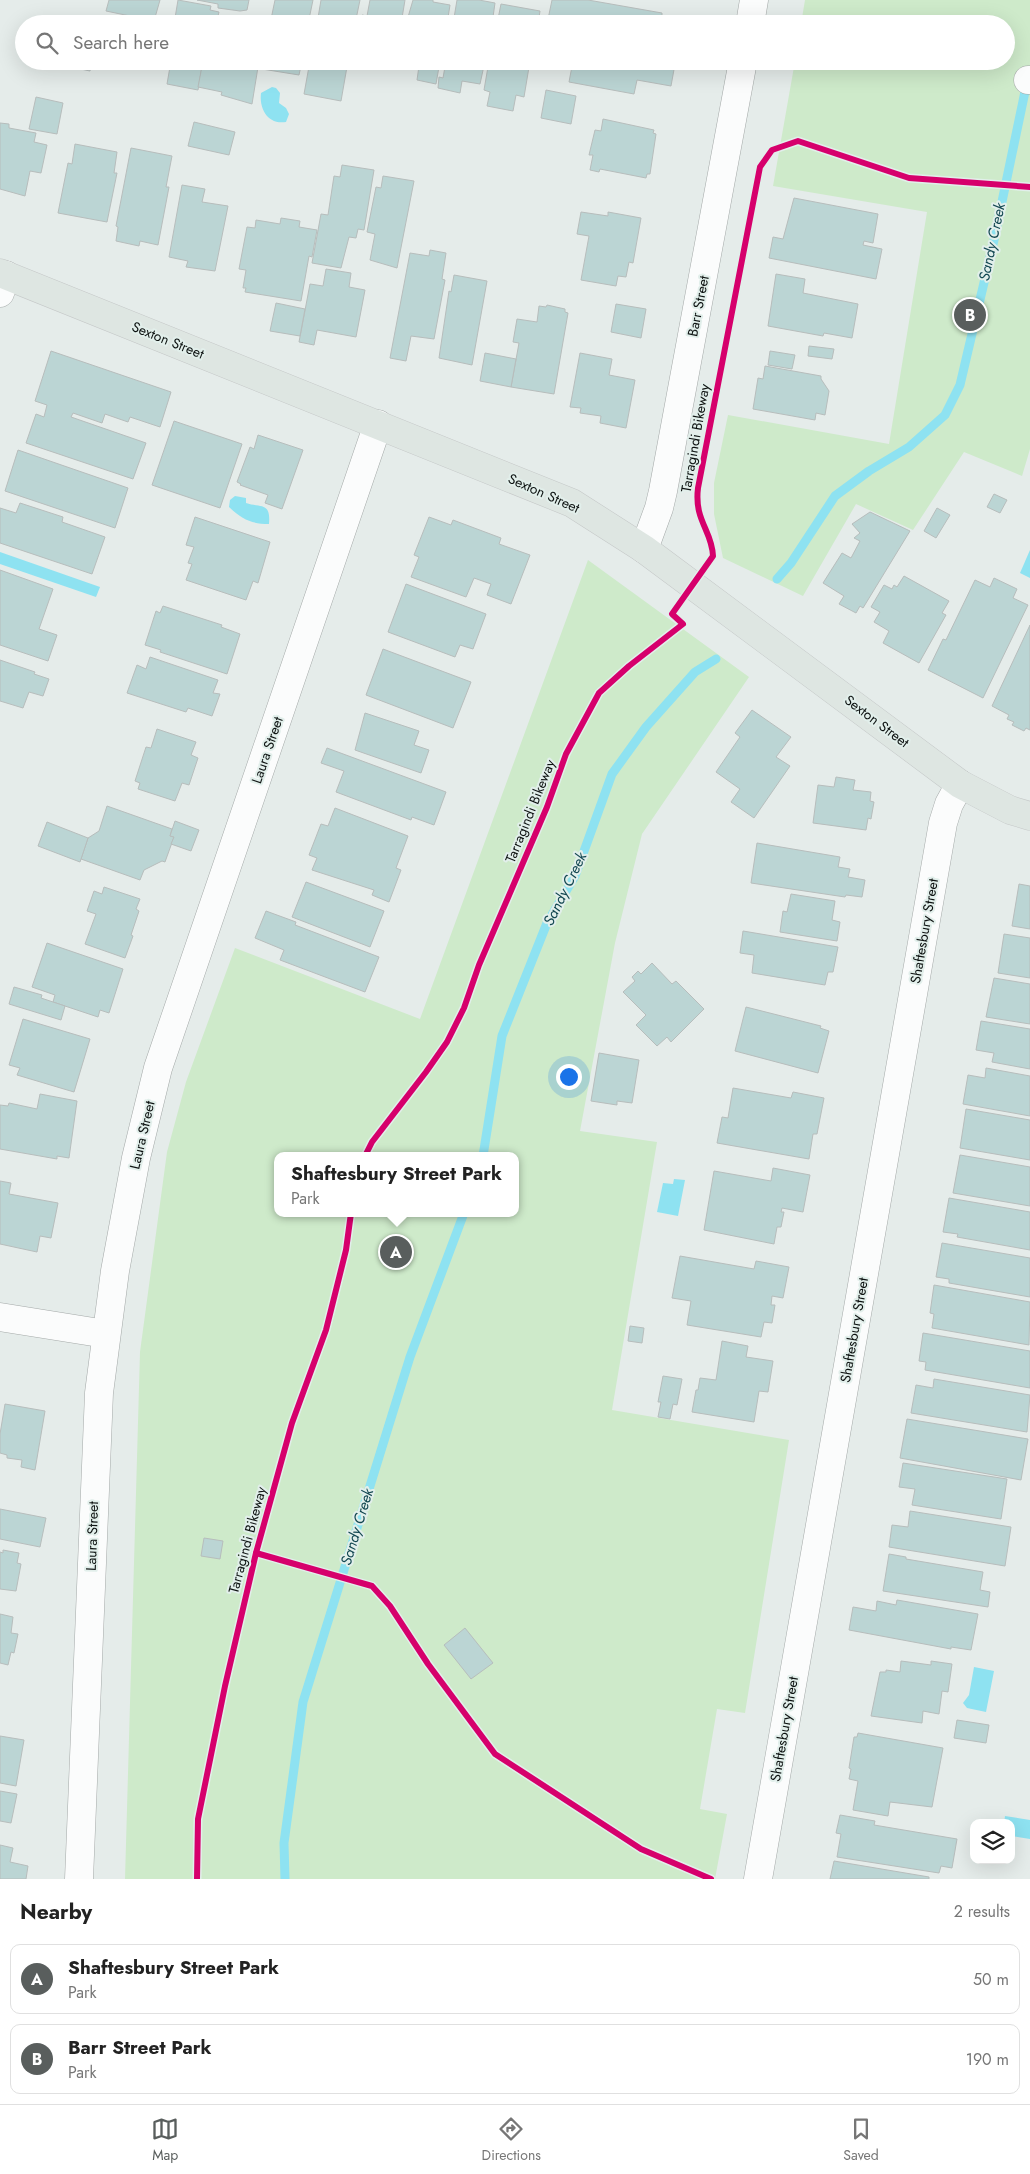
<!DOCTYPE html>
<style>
body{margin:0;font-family:Jost,sans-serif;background:#f2f2f2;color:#222}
.controls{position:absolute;right:15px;bottom:15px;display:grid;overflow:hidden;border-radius:10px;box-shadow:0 5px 20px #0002}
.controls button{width:45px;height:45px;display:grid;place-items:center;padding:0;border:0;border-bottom:1px solid #e0e0e0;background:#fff;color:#222;font:25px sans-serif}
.you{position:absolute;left:568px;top:1076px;width:18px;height:18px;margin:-12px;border:4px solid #fff;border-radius:50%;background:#1a73e8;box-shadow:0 0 0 8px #1a73e833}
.badge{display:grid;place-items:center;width:32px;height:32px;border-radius:50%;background:#595e5d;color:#fff;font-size:16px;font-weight:700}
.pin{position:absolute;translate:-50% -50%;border:2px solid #fff;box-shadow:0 1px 5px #0006}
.popup{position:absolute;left:274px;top:1152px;width:245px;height:65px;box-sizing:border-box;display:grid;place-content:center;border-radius:10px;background:#fff;filter:drop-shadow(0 1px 4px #0005);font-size:16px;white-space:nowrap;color:#767676}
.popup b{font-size:19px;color:#222}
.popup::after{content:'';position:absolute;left:50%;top:100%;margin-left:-10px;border:10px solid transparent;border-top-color:#fff}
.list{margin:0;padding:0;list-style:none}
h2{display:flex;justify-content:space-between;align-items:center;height:65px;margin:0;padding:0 20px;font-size:21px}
h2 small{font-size:16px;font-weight:400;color:#767676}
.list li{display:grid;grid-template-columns:32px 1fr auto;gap:15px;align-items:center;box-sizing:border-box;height:70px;margin:0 10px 10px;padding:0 10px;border:1px solid #e0e0e0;border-radius:10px}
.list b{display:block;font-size:19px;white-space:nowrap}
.list p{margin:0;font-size:16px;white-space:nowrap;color:#767676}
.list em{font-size:16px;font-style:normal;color:#767676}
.icon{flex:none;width:28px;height:28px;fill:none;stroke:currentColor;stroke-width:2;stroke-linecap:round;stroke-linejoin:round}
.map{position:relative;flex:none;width:1030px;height:1879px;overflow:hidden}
.search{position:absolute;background:#fff;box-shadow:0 5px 20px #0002;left:15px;right:15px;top:15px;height:55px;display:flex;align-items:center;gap:12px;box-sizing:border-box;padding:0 18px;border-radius:28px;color:#767676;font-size:19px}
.sheet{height:225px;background:#fff}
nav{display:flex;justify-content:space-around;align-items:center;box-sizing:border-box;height:70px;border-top:1px solid #e0e0e0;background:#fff;font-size:14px;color:#767676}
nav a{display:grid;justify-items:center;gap:2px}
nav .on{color:#595e5d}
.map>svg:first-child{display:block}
.green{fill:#ceeaca;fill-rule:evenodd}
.water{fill:#8ee2f1}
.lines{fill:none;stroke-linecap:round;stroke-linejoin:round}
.stream{stroke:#8ee2f1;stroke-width:9}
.building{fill:#bbd5d4;stroke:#b7bdbc}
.minor-casing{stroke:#a4a9a8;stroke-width:29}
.major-casing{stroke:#c5c8c8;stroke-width:29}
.minor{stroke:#fbfcfc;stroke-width:28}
.major{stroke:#dee6e2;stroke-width:28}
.cycleway-casing{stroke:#e2efeb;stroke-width:9}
.cycleway{stroke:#d6006c;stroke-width:6}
.labels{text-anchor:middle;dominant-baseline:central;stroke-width:4;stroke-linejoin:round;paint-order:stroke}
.street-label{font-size:14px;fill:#0d1211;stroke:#e2efeb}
.water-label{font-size:15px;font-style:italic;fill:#144852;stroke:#e2efeb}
</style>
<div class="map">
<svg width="1030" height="1879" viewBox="0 0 1030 1879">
<rect width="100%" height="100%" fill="#e5ecea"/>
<g class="green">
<polygon points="805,0 1030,0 1030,449 1022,476 964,452 913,530 856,504 803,596 723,558 714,514 714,483 728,415 889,444 927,212 773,186 795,61 1006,61 1006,24 801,24"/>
<path d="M588 560 749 677 642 834 615 943 580 1131 657 1142 612 1410 789 1440 745 1713 717 1709 700 1809 727 1814 715 1879H125L140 1352 167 1152 186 1082 235 948 420 1019ZM277 1156H515V1213H277Z"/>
</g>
<g class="water">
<path d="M272 87 276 88 280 93 279 103 286 108 289 114 286 122C268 125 259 109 261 93Z"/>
<path d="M235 496 246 498V503C260 508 271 501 269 524 251 524 242 519 229 507L230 500Z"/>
<polygon points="1030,550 1030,578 1020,573"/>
<polygon points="0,552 100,587 96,597 0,564"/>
<polygon points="674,1179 685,1180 678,1216 657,1212 663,1183 673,1184"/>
<polygon points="974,1667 994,1671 986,1712 967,1708 963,1703 969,1695"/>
<polygon points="1005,1816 1030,1820 1030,1839 1011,1836 1011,1823 1004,1823"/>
</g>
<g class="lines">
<g class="stream">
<polyline points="777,579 791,563 835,496 869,471 909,447 945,415 960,385 994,240 1027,82"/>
<polyline points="483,1156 502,1036 547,923 575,876 612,774 646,727 695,672 716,659"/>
<polyline points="285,1879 284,1843 303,1702 410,1357 464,1213"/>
</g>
</g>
<g class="building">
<polygon points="109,0 160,0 154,21 106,11"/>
<polygon points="178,0 211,6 210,10 219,12 216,24 174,24"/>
<polygon points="197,0 249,0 247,10 240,11 218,8 218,4"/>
<polygon points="275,0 313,0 308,24 270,24"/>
<polygon points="321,0 360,0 355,24 317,24"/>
<polygon points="370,0 405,0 401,24 360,24 362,15 367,16"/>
<polygon points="413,0 433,0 433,2 450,5 447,24 406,24"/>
<polygon points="457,0 479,0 495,3 492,24 453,24"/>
<polygon points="552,0 588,0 662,13 662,16 678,19 677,24 547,24"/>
<polygon points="501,4 540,11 538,24 497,24"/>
<polygon points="77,61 92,61 90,71 76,68"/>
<polygon points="171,61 203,61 198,90 167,84"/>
<polygon points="203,61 234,61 233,65 258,67 252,104 221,95 222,92 198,87"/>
<polygon points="263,61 302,61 299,75 262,69"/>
<polygon points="310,61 348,61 341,101 304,94"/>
<polygon points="399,61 440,61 436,84 417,80 419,66 399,63"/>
<polygon points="446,61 485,61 480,84 462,81 460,93 438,88 439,77 443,78"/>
<polygon points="489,61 530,61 524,97 516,95 513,111 487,106 490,92 484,90"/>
<polygon points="573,61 658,61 675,64 671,86 637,80 634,94 569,82"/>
<polygon points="546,90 576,96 571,124 541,118"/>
<polygon points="36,97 63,103 57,134 29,129"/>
<polygon points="603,119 654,130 653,133 656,134 650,174 647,174 646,178 600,169 599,172 590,170 593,155 589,155 595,130 601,131"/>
<polygon points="194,122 235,132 229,155 188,146"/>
<polygon points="0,123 9,124 9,128 36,133 34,142 47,145 41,173 30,171 25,196 0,189"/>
<polygon points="75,144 117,152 114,173 117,173 107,222 58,213 68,163 72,164"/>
<polygon points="131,148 172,156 166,187 169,187 158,245 140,241 139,246 116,241 118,227 116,226"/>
<polygon points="342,165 374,170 364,230 358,229 356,238 349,237 341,268 312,263 321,214 328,215 334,176 340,177"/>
<polygon points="383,176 414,181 397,268 370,260 375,234 367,232 376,187 381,188"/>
<polygon points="182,185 205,189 202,202 228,206 215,271 186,267 188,261 169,257"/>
<polygon points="794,198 878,214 873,243 864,241 863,245 882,249 876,279 769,258 773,237 783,239"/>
<polygon points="581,212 608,216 608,212 641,218 633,263 629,262 626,277 618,276 616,286 581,280 589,236 577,234"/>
<polygon points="281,218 300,221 299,227 317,230 312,257 309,256 301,301 245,292 246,288 243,288 246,270 239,269 247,227 255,228 256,220 280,224"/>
<polygon points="430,250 446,253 442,279 445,280 434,339 411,336 406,361 390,358 410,253 429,256"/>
<polygon points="326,269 351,273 349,287 365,290 356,337 317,330 314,345 299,342 310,284 323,286"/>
<polygon points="776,274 805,279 803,293 858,304 852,338 824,333 823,336 768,326"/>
<polygon points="454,275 487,281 472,365 439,358 449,291 451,292"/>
<polygon points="276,303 305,309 300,336 270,331"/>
<polygon points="616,304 646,309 641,338 611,332"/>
<polygon points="547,305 565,309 565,312 568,313 554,394 511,387 519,343 513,342 517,319 537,322 539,306 546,307"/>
<polygon points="809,346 834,349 832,359 808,356"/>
<polygon points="51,351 171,392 160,427 130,417 128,422 105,414 102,423 73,413 71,417 146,443 133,479 26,443 36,414 44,417 47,405 35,401"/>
<polygon points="770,351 795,355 792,369 768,365"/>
<polygon points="485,353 516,359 511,387 480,381"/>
<polygon points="580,353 612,359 609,375 635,380 626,428 600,423 601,416 580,413 581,408 570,407"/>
<polygon points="765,366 821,376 821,379 829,391 825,415 816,413 815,420 753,409 758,378 763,379"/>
<polygon points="174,421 242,444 220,508 152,485"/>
<polygon points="258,435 303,450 282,509 265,503 268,495 240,485 241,484 237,482 250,447 254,449"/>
<polygon points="18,450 128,488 115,528 5,491"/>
<polygon points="994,494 1007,500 1000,513 987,507"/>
<polygon points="20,503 63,517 62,522 105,537 92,574 0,543 0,508 16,513"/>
<polygon points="937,508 950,515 936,538 924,531"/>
<polygon points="870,512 910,531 863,608 860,606 856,613 839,604 844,596 823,583 842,553 851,558 860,541 854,538 860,533 852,524"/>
<polygon points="195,517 270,542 258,583 253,581 246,600 186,580 192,564 188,563 194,547 186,545"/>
<polygon points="429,517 451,525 453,520 501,538 499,544 530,555 511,604 487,595 491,584 474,578 466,597 411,577 419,557 414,555"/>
<polygon points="0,570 53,589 39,629 57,635 48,661 0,645"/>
<polygon points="904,576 949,601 942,613 946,615 919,663 883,643 889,631 874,622 880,612 871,607 884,585 892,589 894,585 897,587"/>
<polygon points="994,578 1017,589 1013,598 1028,605 983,698 928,670 943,639 946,640 975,580 990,587"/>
<polygon points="406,584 486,614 473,649 460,645 455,657 388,632"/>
<polygon points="163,606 222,625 221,627 240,634 227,674 160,652 161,650 145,645 156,611 160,613"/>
<polygon points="1030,625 1030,730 1026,728 1024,731 1012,725 1014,722 1007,719 1009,715 992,706"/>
<polygon points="383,649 471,682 453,728 366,695"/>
<polygon points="150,657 218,680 213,693 220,694 212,716 188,708 186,712 127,693 137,665 146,669"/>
<polygon points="0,660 35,672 34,674 49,679 43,696 29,692 23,708 0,701"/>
<polygon points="752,710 791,737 776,757 790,766 754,818 731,802 740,789 716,772 740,737 735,733"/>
<polygon points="365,713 419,731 414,745 429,750 421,773 355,750"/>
<polygon points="157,729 196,742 191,755 198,758 189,785 182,783 175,801 138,789 140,783 135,781 146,747 151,748"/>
<polygon points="327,748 446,792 434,825 412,817 411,820 336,792 344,771 321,763"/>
<polygon points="836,777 855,780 853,790 871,792 870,801 874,802 871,819 868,818 866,830 813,823 818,785 834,787"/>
<polygon points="107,806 172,829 170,836 174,837 165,862 162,861 144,870 140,880 81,859 88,838 99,831"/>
<polygon points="335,808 408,836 396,868 401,870 389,902 372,895 374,890 312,870 317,858 309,855 321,824 328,826"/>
<polygon points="175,821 199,830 191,851 171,844 174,837 170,836"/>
<polygon points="47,822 88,838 80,862 38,846"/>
<polygon points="757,843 840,857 838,867 850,869 848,877 865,880 862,897 846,895 845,897 751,883"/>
<polygon points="306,882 384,911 370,947 292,917"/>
<polygon points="1019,884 1030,886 1030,929 1012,926"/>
<polygon points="104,887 140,899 136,909 139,911 131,935 133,936 125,958 85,944 96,914 87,911 94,891 102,894"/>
<polygon points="791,894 835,901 832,920 840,922 837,941 780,932 783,911 787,912"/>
<polygon points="266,911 296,922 295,925 379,957 365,992 280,960 284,950 255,938"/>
<polygon points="743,931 838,947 833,972 828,972 825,985 752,973 754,955 740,953"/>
<polygon points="1004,934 1030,938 1030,978 998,973"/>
<polygon points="47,943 123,969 109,1013 100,1010 98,1017 53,1002 55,995 32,987"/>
<polygon points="652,963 672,984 676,981 704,1009 671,1042 667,1037 657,1046 636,1025 646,1015 623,992 635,981 632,977 638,971 641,974"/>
<polygon points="994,978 1030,984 1030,1024 986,1017"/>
<polygon points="14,987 42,995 41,998 65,1006 61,1020 9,1004"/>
<polygon points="746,1007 821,1026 820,1028 829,1031 818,1073 735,1051"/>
<polygon points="23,1019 90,1039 74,1092 17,1075 20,1068 9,1065"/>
<polygon points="981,1021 1030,1029 1030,1069 992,1062 994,1053 976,1050"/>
<polygon points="599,1053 639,1060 632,1103 617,1101 617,1105 591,1101"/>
<polygon points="986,1068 1030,1076 1030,1116 963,1104 968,1075 985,1078"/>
<polygon points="733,1088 791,1098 793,1092 824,1098 817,1134 813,1134 809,1159 717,1143 722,1117 728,1118"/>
<polygon points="40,1094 77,1101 69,1158 57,1156 57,1159 0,1149 0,1105 8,1106 9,1103 37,1109"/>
<polygon points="966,1109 1030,1120 1030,1160 960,1148"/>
<polygon points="960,1155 1030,1167 1030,1206 953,1193"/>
<polygon points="773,1168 810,1175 803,1212 782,1208 781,1212 784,1212 781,1227 777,1227 774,1244 704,1230 714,1171 771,1181"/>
<polygon points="0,1181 11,1183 9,1194 58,1203 51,1238 40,1236 37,1252 0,1244"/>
<polygon points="949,1198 1030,1212 1030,1250 957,1237 958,1234 943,1232"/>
<polygon points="942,1243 1030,1258 1030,1297 949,1283 949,1279 936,1277"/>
<polygon points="680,1256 754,1269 756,1261 789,1267 783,1298 772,1296 771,1305 775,1305 772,1323 764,1322 761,1337 687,1325 691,1301 672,1298"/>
<polygon points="934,1285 1030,1302 1029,1345 932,1328 934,1314 930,1313"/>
<polygon points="630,1326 644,1328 642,1343 628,1341"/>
<polygon points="923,1333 1030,1351 1030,1388 925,1370 926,1362 919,1361"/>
<polygon points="722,1341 748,1346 746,1357 773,1361 768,1392 759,1391 754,1422 692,1412 696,1390 698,1390 700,1378 716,1380"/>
<polygon points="663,1376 682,1379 677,1405 673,1404 670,1419 658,1417 661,1402 658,1402"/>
<polygon points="934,1379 1030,1395 1027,1432 911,1413 916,1385 933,1388"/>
<polygon points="5,1404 45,1411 35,1470 21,1467 22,1460 7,1458 7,1455 0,1453 0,1434"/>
<polygon points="907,1419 1028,1439 1021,1480 900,1458"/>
<polygon points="903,1463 1007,1479 1001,1519 912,1505 915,1489 899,1487"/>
<polygon points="0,1509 46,1518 40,1547 0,1539"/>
<polygon points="910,1511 1011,1527 1005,1566 889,1547 892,1525 908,1527"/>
<polygon points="204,1538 223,1541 220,1559 201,1556"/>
<polygon points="3,1550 19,1553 17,1563 21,1564 16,1591 0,1589 0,1552 3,1553"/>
<polygon points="889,1554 906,1557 906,1559 983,1572 980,1590 990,1592 988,1607 883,1591"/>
<polygon points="897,1600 978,1614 971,1650 951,1647 951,1649 849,1630 853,1607 876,1611 877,1601 896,1605"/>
<polygon points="0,1614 13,1617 11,1633 18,1634 14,1653 11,1652 8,1665 0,1663"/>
<polygon points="465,1628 493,1663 471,1679 444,1645"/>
<polygon points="901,1661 931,1665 931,1661 952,1664 948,1692 942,1691 939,1714 923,1711 922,1723 871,1716 880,1672 886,1672 886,1670 900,1672"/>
<polygon points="957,1720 989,1725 986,1743 954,1738"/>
<polygon points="858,1733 943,1748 932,1807 890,1802 888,1816 853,1810 858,1781 849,1779 851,1769 849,1768 854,1737 857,1737"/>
<polygon points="0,1736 24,1740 16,1786 0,1783"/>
<polygon points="0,1791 17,1794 11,1823 0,1821"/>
<polygon points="840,1815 875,1821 874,1825 957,1839 952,1868 941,1866 939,1873 837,1857 841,1834 836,1833"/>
<polygon points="0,1845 13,1848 10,1862 28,1866 26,1879 0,1879"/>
<polygon points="834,1861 929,1877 929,1879 830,1879"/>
</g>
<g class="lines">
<defs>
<g id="minor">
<polyline points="750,24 754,0"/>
<polyline points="1028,80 1030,80"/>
<polyline points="0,293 6,275"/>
<polyline points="644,549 659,508 663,491 743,61"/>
<polyline points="0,1317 106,1334"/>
<polyline points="79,1879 99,1393 115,1271 136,1158 158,1068 378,424"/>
<polyline points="758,1879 943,823 949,804 960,784"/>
</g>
<polyline id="major" points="0,273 572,503 644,549 960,784 1010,810 1030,816"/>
</defs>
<use href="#minor" class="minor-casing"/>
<use href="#major" class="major-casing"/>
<use href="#minor" class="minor"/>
<use href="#major" class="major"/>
<defs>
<g id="cycleway">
<path d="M365 1156 372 1142 426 1072 447 1042 464 1008 479 965 547 807 566 754 599 693 629 666 683 624 672 614 713 556C712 530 694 521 698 488L760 167 772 150 798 141 909 178 1030 187"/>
<polyline points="256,1553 372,1586 390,1606 428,1664 495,1754 641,1849 711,1879"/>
<polyline points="197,1879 198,1819 225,1686 256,1553 292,1423 326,1330 346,1250 351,1213"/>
</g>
</defs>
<use href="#cycleway" class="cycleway-casing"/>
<use href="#cycleway" class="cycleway"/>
</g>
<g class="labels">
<g class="street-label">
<text transform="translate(698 306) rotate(-79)">Barr Street</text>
<text transform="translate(168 340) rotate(22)">Sexton Street</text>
<text transform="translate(695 438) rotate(-80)">Tarragindi Bikeway</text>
<text transform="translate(544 493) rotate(24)">Sexton Street</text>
<text transform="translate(877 721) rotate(37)">Sexton Street</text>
<text transform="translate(267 750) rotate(-71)">Laura Street</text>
<text transform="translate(530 811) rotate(-68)">Tarragindi Bikeway</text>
<text transform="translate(924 931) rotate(-80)">Shaftesbury Street</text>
<text transform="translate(142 1135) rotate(-77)">Laura Street</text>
<text transform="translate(854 1330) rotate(-80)">Shaftesbury Street</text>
<text transform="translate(92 1536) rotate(-88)">Laura Street</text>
<text transform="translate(247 1540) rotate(-75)">Tarragindi Bikeway</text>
<text transform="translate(784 1729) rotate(-80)">Shaftesbury Street</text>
</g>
<g class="water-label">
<text transform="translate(992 242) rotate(-78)">Sandy Creek</text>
<text transform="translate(565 889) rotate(-64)">Sandy Creek</text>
<text transform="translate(357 1527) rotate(-73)">Sandy Creek</text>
</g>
</g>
</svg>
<div class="controls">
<button><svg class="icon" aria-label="layers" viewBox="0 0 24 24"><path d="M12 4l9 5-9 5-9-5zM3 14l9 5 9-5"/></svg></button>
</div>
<div class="you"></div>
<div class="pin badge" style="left:396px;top:1252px">A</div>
<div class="popup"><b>Shaftesbury Street Park</b>Park</div>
<div class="pin badge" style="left:970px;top:315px">B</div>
<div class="search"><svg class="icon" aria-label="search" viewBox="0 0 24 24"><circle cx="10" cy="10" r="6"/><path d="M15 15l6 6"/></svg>Search here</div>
</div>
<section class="sheet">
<h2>Nearby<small>2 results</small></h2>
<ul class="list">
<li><span class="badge">A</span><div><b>Shaftesbury Street Park</b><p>Park</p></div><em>50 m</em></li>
<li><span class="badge">B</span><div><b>Barr Street Park</b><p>Park</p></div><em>190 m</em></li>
</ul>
</section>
<nav>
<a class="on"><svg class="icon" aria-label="map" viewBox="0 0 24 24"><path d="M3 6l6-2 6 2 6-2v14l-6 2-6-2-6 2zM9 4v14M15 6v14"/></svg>Map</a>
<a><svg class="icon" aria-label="directions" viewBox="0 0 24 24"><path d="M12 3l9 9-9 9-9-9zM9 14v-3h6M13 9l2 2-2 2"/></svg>Directions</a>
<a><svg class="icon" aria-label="saved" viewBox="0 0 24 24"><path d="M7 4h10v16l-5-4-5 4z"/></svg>Saved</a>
</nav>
